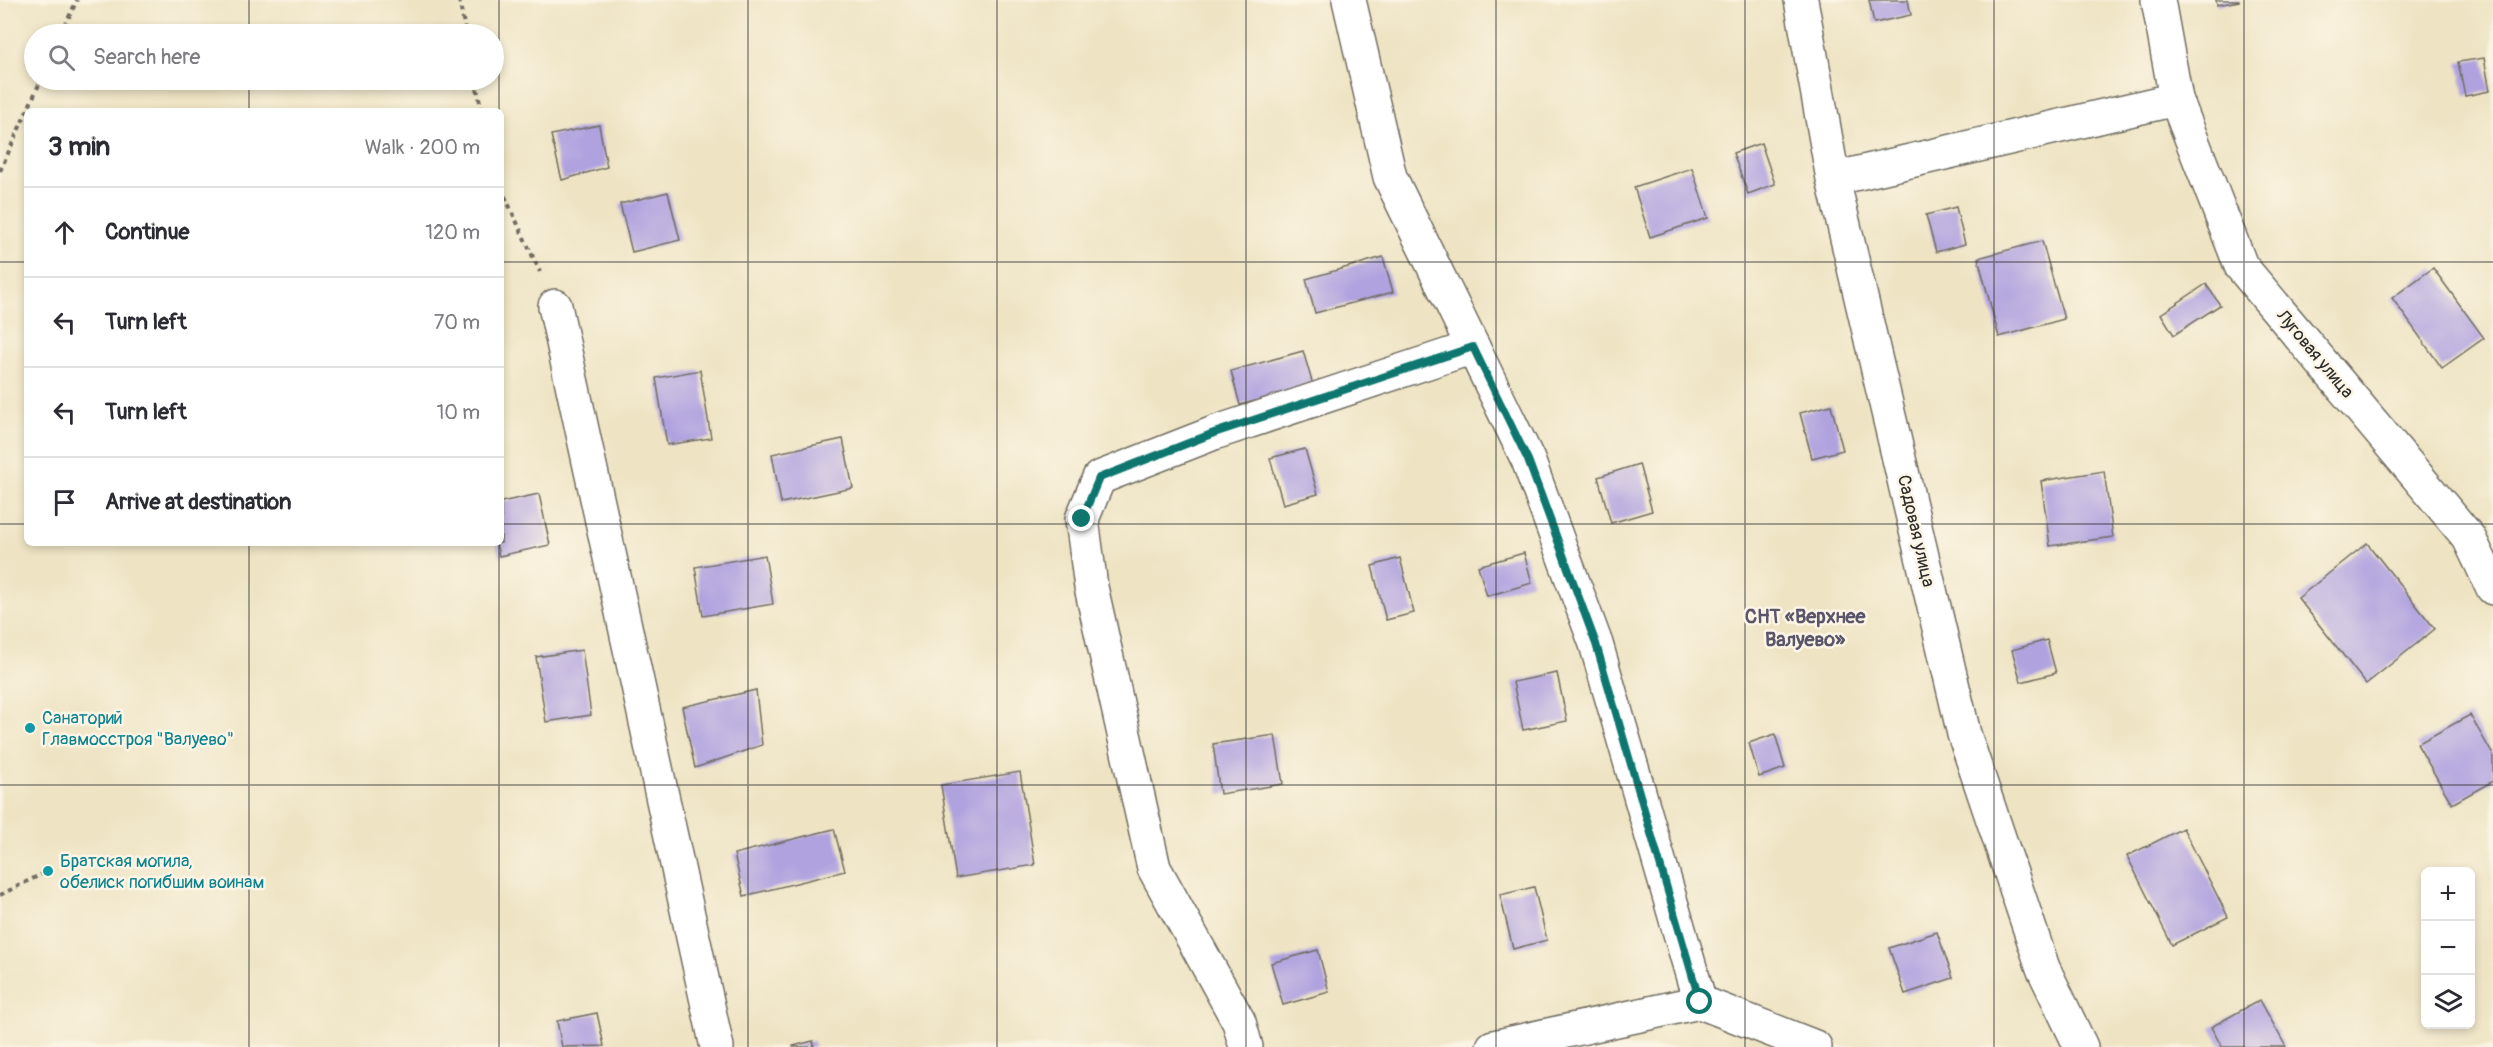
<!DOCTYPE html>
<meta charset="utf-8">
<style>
body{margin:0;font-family:Pangolin,sans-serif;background:#f2f2f3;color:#2b2b33}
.controls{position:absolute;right:18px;bottom:18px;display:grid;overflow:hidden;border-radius:9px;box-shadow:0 3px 9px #0003}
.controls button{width:54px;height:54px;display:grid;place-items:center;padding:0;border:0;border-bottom:2px solid #e1e1e2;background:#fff;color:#2b2b33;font:30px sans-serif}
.stop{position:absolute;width:18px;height:18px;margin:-14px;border:4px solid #0f766e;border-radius:50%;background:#fff}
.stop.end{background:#0f766e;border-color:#fff;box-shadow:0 2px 6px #0008}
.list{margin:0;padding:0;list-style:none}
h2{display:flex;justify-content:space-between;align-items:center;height:78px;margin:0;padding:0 24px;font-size:26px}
h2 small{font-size:20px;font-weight:400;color:#7c7c81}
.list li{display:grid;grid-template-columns:39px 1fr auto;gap:18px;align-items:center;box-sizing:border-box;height:90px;padding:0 24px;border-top:2px solid #e1e1e2}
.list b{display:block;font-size:22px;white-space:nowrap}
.list em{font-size:20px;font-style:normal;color:#7c7c81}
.icon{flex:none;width:33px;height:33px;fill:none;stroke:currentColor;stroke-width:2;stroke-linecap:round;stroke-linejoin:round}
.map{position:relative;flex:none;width:2493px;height:1047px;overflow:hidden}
.search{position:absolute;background:#fff;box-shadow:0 3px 9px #0003;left:24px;top:24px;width:480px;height:66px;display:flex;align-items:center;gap:15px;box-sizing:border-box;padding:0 21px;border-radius:33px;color:#7c7c81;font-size:22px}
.panel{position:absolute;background:#fff;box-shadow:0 3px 9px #0003;left:24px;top:108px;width:480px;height:438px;border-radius:9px}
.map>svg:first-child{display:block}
.building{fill:#b0a2df}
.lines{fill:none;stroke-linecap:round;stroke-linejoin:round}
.minor-casing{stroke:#6f6c61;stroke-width:36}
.path{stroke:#6f6c61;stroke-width:4;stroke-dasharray:4.5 4.5;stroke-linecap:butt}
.minor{stroke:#fff;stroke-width:33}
.route{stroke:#0f766e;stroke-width:8}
.grid{fill:none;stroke:#2b2b2b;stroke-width:1.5;stroke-opacity:0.55}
.culture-dot{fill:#0f9aa8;stroke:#fcf5e5;stroke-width:2}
.labels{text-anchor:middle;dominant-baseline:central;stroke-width:5;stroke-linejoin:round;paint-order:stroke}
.street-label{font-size:18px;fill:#2b2b2b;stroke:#fcf5e5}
.culture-label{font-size:18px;fill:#0d838f;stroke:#fcf5e5;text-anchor:start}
.neighbourhood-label{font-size:20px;font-weight:bold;fill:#5a556a;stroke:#fcf5e5}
</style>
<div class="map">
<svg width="2493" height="1047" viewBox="0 0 2493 1047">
<rect width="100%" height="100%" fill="#fcf5e5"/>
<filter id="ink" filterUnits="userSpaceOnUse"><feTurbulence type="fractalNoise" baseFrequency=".0167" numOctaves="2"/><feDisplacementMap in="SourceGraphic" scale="12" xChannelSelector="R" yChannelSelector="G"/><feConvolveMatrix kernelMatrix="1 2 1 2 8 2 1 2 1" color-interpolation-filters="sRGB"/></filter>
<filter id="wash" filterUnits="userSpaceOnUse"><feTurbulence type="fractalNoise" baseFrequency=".008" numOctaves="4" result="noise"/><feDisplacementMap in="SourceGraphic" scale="24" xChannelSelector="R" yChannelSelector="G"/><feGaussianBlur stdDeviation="1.35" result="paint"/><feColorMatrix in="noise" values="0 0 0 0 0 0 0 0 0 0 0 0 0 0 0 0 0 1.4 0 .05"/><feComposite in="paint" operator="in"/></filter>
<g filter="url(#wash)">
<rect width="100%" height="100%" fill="#eee4c4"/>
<g id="blocks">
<g class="building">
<polygon points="1869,0 1908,0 1911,15 1874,23"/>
<polygon points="2216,0 2239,0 2239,1 2217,5"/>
<polygon points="2484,58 2490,91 2465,96 2458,62"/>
<polygon points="599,125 607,167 562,180 551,135"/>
<polygon points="1761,143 1775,184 1748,194 1733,153"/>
<polygon points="1692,168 1708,218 1650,237 1634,187"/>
<polygon points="668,192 680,240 632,252 620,204"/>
<polygon points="1956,207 1965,244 1936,252 1926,215"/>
<polygon points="2042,241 2064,319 1999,337 1978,258"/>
<polygon points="1383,257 1393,292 1315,313 1306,279"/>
<polygon points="2433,268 2484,338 2442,368 2392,298"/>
<polygon points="2206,284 2220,305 2174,335 2161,314"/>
<polygon points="1303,351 1313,385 1240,405 1231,371"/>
<polygon points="700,370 711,438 667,445 656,378"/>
<polygon points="1831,405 1843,450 1812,458 1800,413"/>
<polygon points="843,439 853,488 781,503 772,454"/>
<polygon points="1305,449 1318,494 1283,504 1270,458"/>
<polygon points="1639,464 1652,511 1611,523 1598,477"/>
<polygon points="2104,471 2113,537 2050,546 2041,481"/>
<polygon points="539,494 550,545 499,556 496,543 501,543 501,502"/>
<polygon points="2367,543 2435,629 2366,684 2298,598"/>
<polygon points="1524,553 1532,583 1487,596 1478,566"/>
<polygon points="765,555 773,604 703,616 695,567"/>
<polygon points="1400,558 1414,613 1386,620 1372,566"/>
<polygon points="2047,640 2056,673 2021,682 2012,650"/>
<polygon points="582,650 591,715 546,722 536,657"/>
<polygon points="1557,673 1567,721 1523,730 1513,682"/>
<polygon points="756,690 762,745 695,768 682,707"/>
<polygon points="2470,715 2493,755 2493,781 2452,804 2417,744"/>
<polygon points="1775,734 1785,768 1759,777 1749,743"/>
<polygon points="1275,735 1283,784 1220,794 1213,744"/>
<polygon points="1020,772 1035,865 956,878 941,785"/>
<polygon points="2183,828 2228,917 2172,945 2127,856"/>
<polygon points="834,829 845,871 744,896 734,854"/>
<polygon points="1534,887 1547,940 1513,949 1500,895"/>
<polygon points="1937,932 1953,978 1905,994 1889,948"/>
<polygon points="1318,950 1329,992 1283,1005 1271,963"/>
<polygon points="2260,1000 2286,1047 2222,1047 2211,1027"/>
<polygon points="597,1013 604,1046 562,1047 557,1021"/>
<polygon points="813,1041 814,1047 793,1047 793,1046"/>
</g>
</g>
</g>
<g filter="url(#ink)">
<use href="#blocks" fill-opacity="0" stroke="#6f6c61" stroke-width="1.5"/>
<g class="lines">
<defs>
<g id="minor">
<polyline points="1349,0 1390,177 1528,460 1596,644 1700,1002"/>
<polyline points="1801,0 1833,179 1964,734 2043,968 2081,1047"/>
<polyline points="2158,0 2176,99 2241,266 2469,538 2493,588"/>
<polyline points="1833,179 2176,99"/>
<polyline points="555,306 717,1047"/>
<polyline points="1246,1047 1239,1022 1154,868 1091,587 1082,519 1099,478 1214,433 1473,347"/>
<polyline points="1493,1047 1700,1002 1815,1047"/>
</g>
</defs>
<use href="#minor" class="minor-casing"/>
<g class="path">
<polyline points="459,0 466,34"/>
<polyline points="61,34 77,0"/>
<polyline points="475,80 482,111"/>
<polyline points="0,171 41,80"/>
<polyline points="501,188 540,272"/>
<polyline points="0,895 48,871"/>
</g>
<use href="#minor" class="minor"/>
</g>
</g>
<g class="lines" filter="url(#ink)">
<polyline class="route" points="1082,519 1099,478 1214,433 1473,347 1528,460 1596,644 1700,1002"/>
</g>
<path class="grid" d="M249 0V34M499 0V111M748 0V1047M997 0V1047M1246 0V1047M1496 0V1047M1745 0V1047M1994 0V1047M2244 0V1047M249 80V111M0 262H27M501 262H2493M0 524H27M501 524H2493M249 543V1047M499 543V1047M0 785H2493"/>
<g class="culture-dot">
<circle cx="30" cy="728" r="6"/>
<circle cx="48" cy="871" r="6"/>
</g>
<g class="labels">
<g class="street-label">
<text transform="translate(2315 354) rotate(50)">Луговая улица</text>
<text transform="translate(1916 531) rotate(77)">Садовая улица</text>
</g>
<g class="culture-label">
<text x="42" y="718">Санаторий<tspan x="42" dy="21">Главмосстроя "Валуево"</tspan></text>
<text x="60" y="861">Братская могила,<tspan x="60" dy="21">обелиск погибшим воинам</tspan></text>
</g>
<g class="neighbourhood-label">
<text x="1805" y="616">СНТ «Верхнее<tspan x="1805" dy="23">Валуево»</tspan></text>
</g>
</g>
</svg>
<div class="controls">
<button>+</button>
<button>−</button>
<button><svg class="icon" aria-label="layers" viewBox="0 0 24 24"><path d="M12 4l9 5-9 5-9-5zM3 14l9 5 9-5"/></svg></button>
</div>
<div class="stop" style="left:1700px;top:1002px"></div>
<div class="stop end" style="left:1082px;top:519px"></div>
<div class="search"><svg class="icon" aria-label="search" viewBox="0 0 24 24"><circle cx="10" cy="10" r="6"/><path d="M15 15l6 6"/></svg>Search here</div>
<section class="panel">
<h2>3 min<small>Walk · 200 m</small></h2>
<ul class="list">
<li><svg class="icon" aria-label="ahead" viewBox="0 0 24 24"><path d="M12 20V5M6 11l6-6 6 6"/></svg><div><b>Continue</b></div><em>120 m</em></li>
<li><svg class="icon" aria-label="left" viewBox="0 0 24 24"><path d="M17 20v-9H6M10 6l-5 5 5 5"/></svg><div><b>Turn left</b></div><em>70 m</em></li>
<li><svg class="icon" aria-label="left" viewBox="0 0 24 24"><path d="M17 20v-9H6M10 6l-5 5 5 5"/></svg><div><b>Turn left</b></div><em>10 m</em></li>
<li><svg class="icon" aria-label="arrive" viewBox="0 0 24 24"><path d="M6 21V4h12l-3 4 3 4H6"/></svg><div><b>Arrive at destination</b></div></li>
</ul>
</section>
</div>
